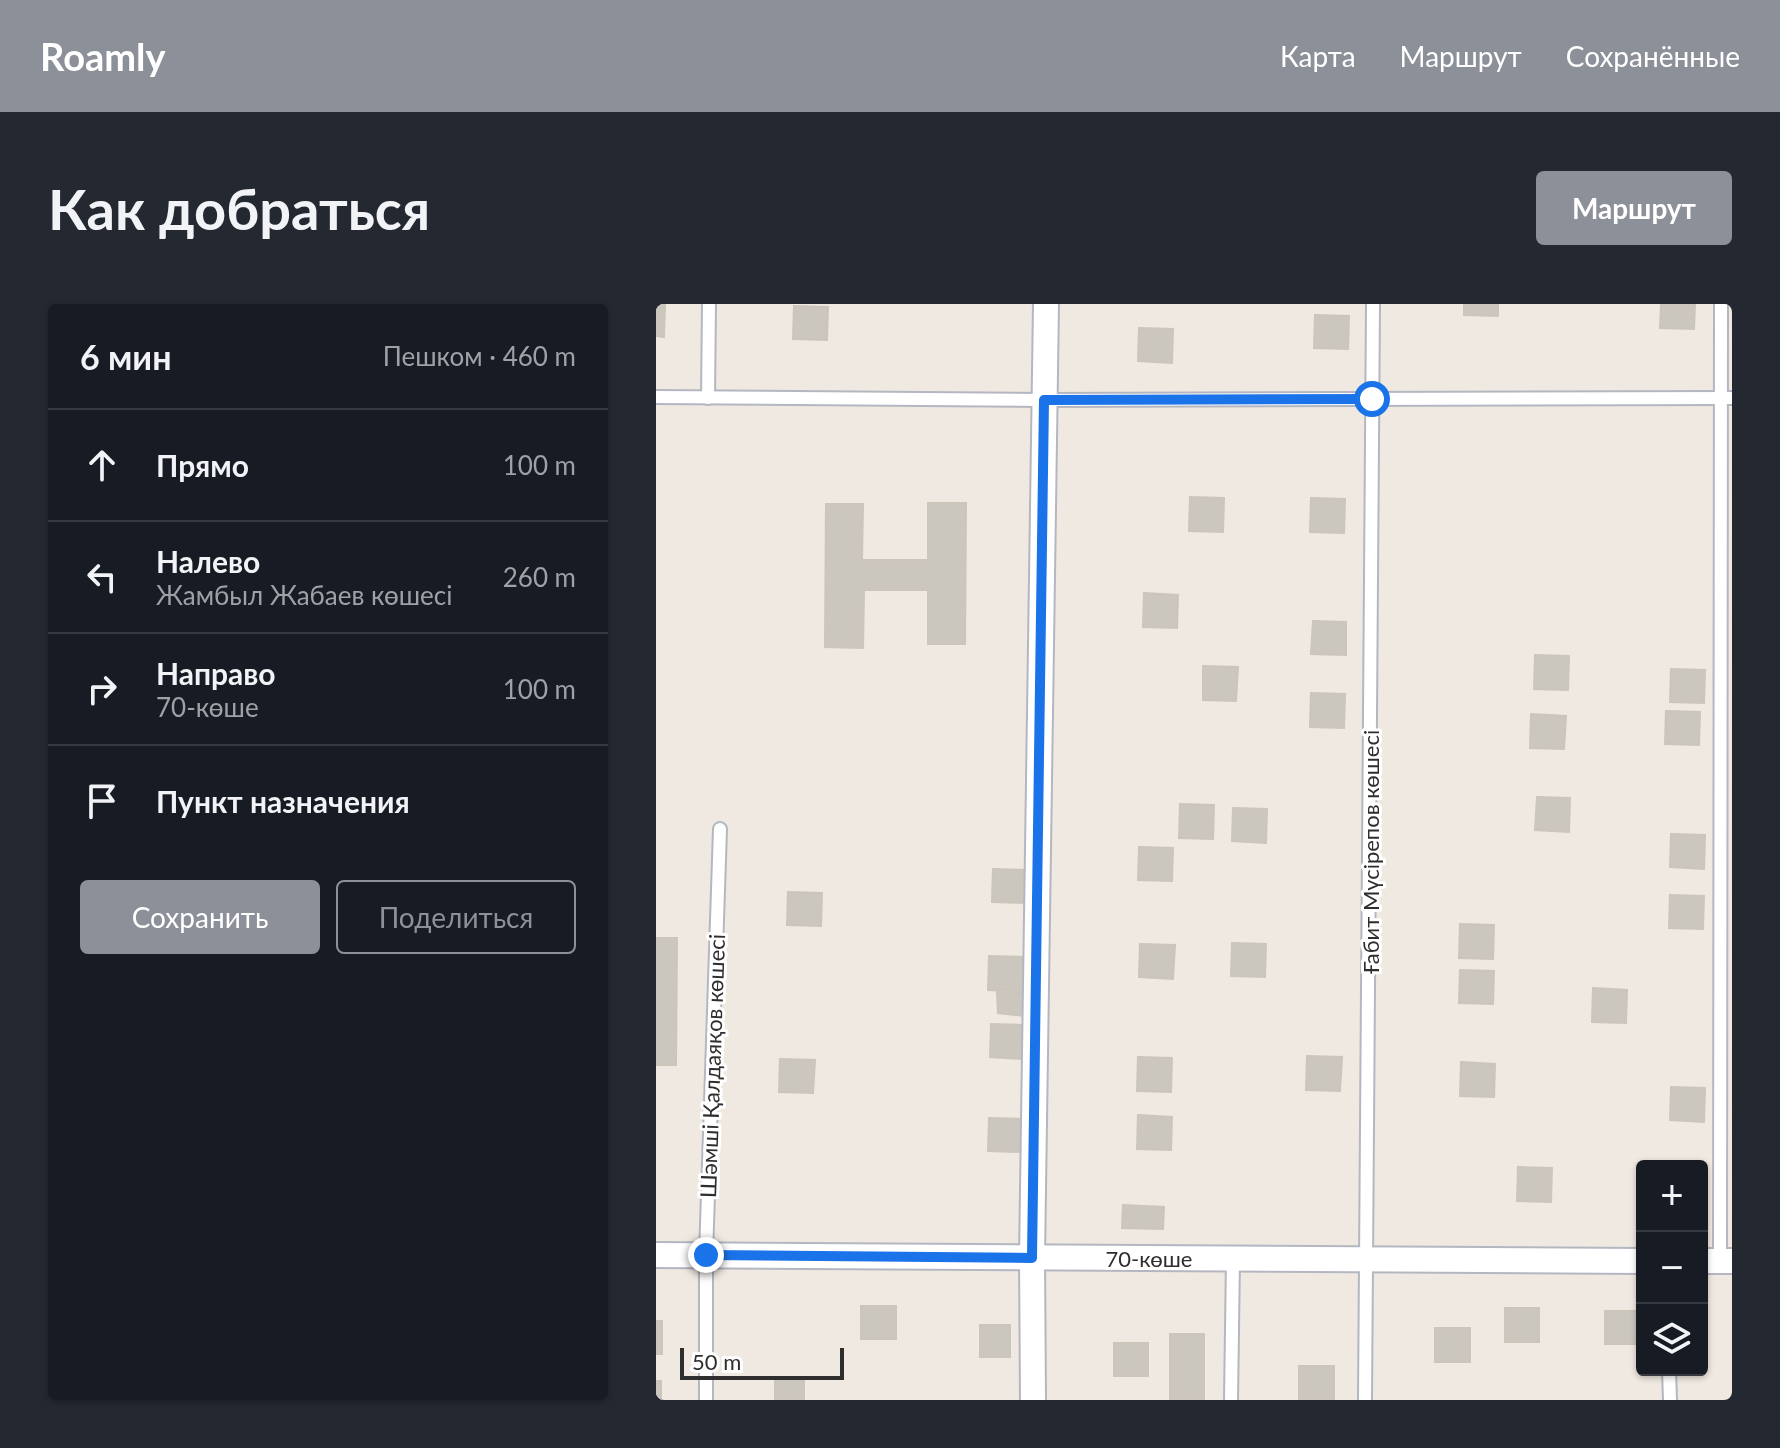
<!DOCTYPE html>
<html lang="ru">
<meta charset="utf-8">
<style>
body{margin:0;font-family:Lato,sans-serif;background:#242831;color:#f1f3f6}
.controls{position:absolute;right:24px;bottom:24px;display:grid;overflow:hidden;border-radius:8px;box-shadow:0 2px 6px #0004}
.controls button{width:72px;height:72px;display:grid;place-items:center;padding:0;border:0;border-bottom:2px solid #363941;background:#171b24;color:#f1f3f6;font:40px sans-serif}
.scale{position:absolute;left:24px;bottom:20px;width:164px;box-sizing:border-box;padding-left:8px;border:4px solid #2e2e2e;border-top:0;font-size:22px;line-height:28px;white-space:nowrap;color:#2e2e2e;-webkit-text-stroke:6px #fff;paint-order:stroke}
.stop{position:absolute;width:24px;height:24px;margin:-18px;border:6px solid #1a73e8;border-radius:50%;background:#fff}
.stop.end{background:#1a73e8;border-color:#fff;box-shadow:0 2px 8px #0008}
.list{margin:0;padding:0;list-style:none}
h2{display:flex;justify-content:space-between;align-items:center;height:104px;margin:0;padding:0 32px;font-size:34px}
h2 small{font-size:26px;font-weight:400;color:#9ea1a6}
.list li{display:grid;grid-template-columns:52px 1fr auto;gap:24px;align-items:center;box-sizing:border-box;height:112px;padding:0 32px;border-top:2px solid #363941}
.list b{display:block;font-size:30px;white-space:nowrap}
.list p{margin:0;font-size:26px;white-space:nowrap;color:#9ea1a6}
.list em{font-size:26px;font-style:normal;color:#9ea1a6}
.actions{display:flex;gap:16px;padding:24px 32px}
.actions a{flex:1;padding:18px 0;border:2px solid #8c9099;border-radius:8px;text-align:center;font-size:28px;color:#8c9099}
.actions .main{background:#8c9099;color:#fff}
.icon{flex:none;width:44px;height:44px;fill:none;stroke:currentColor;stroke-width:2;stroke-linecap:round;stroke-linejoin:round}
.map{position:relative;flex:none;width:1076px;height:1096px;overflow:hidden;border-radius:8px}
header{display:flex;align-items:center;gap:48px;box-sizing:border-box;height:112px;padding:0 40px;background:#8c9099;color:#fff}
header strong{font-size:38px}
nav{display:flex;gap:44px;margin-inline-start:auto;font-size:28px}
.intro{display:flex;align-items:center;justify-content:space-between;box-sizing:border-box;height:192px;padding:0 48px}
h1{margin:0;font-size:56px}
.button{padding:20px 36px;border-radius:8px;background:#8c9099;color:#fff;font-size:28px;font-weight:700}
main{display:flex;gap:48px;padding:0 48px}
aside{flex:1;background:#171b24;border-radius:8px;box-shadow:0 2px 6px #0004}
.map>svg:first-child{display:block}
.building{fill:#cbc7bf;stroke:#cbc5ba;stroke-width:2}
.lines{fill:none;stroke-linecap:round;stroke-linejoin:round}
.lane-casing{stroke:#b4b7c1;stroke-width:16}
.street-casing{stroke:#b4b7c1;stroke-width:28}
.lane{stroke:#fff;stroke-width:12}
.street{stroke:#fff;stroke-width:24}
.route{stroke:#1a73e8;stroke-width:10}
.labels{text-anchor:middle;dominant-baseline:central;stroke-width:6;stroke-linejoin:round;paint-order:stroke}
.street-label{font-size:22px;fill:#2e2e2e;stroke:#fff}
</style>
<header>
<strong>Roamly</strong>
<nav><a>Карта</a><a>Маршрут</a><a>Сохранённые</a></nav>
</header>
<div class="intro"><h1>Как добраться</h1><a class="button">Маршрут</a></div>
<main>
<aside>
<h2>6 мин<small>Пешком · 460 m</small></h2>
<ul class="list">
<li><svg class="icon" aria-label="ahead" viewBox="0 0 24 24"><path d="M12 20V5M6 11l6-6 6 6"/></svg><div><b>Прямо</b></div><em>100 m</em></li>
<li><svg class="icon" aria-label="left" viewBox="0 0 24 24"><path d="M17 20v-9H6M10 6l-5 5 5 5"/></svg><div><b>Налево</b><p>Жамбыл Жабаев көшесі</p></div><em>260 m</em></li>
<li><svg class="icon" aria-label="right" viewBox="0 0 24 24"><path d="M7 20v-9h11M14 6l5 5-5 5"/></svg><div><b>Направо</b><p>70-көше</p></div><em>100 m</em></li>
<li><svg class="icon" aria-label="arrive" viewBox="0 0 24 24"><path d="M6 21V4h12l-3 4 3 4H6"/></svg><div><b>Пункт назначения</b></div></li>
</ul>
<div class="actions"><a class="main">Сохранить</a><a>Поделиться</a></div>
</aside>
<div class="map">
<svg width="1076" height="1096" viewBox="0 0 1076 1096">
<rect width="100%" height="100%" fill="#efe9e1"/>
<g class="building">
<polygon points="0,0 9,0 8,33 0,32"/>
<polygon points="808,0 842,0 842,12 808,11"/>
<polygon points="1005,0 1039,0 1038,25 1004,24"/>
<polygon points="138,2 172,3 171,36 137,35"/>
<polygon points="659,11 693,12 692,45 658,44"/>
<polygon points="483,24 517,25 516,59 482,57"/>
<polygon points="534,193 568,194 567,228 533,227"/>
<polygon points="655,194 689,195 688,229 654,228"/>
<polygon points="272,199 310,199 309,340 272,340 272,286 208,286 207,344 169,343 170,200 207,200 206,256 272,256"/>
<polygon points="488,289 522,291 521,324 487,323"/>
<polygon points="657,317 690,318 690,351 655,350"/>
<polygon points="879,351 913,352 912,386 878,385"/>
<polygon points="547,362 582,363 580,397 547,396"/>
<polygon points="1015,365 1049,366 1048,399 1014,398"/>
<polygon points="655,389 689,390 688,424 654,423"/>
<polygon points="1010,407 1044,408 1043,441 1009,440"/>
<polygon points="875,410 910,412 908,445 874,444"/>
<polygon points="881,493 914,494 913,528 879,526"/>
<polygon points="524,500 558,501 557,535 523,534"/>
<polygon points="577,504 611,505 610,539 576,537"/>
<polygon points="1015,530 1049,531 1048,565 1014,563"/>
<polygon points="483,543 517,544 516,577 482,576"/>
<polygon points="337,565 371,566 370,599 336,598"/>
<polygon points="132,588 166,589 165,622 131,621"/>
<polygon points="1014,591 1048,592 1047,625 1013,624"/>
<polygon points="804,620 838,621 837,655 803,654"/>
<polygon points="0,634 21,634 20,761 0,761"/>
<polygon points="576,639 610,640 609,673 575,672"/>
<polygon points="484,640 519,641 517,675 483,673"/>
<polygon points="333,652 368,653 366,687 332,686"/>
<polygon points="804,666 838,667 837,700 803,699"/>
<polygon points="937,684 971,686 970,719 936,718"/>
<polygon points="341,688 368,689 368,712 342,709"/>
<polygon points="335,720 369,721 368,755 334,753"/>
<polygon points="651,752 686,753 684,787 650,786"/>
<polygon points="482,753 516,754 515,788 481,787"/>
<polygon points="124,755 159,756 157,789 123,788"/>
<polygon points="805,758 839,760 838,793 804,792"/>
<polygon points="1015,783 1049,784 1048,818 1014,816"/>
<polygon points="482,811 516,813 515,846 481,845"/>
<polygon points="333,814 368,815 366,848 332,847"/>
<polygon points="862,863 896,864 895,898 861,897"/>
<polygon points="467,901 508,903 507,925 466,924"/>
<rect x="205" y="1002" width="35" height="33"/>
<rect x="849" y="1004" width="34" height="34"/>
<rect x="949" y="1007" width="34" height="33"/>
<rect x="0" y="1017" width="6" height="33"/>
<rect x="324" y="1021" width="30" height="32"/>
<rect x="779" y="1024" width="35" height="34"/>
<rect x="514" y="1030" width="34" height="66"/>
<rect x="458" y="1039" width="34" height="33"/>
<rect x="643" y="1062" width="35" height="34"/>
<rect x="119" y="1073" width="29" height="23"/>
<rect x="0" y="1077" width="5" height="19"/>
</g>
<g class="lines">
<defs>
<g id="lane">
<polyline points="0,93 388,96 1076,94"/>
<polyline points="52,94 53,0"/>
<polyline points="1064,957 1065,0"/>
<polyline points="1013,1066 1014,1096"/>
<polyline points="50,1096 50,951 64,525"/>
<polyline points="575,1096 577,955"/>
<polyline points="709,1096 717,0"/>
</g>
<g id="street">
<polyline points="0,951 986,957"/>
<polyline points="1046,957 1076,957"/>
<polyline points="377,1096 376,954 390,0"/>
</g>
</defs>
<use href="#lane" class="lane-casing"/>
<use href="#street" class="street-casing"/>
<use href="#lane" class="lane"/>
<use href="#street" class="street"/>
</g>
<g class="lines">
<polyline class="route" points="50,951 376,954 388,96 716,95"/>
</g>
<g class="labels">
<g class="street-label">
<text transform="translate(714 548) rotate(-90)">Ғабит Мүсірепов көшесі</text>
<text transform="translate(56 762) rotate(-88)">Шәмші Қалдаяқов көшесі</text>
<text x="493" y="954">70-көше</text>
</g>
</g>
</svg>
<div class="controls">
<button>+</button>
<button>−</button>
<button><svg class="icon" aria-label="layers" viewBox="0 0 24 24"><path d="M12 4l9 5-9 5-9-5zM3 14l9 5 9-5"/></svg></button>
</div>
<div class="scale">50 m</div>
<div class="stop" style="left:716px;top:95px"></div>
<div class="stop end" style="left:50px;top:951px"></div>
</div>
</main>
